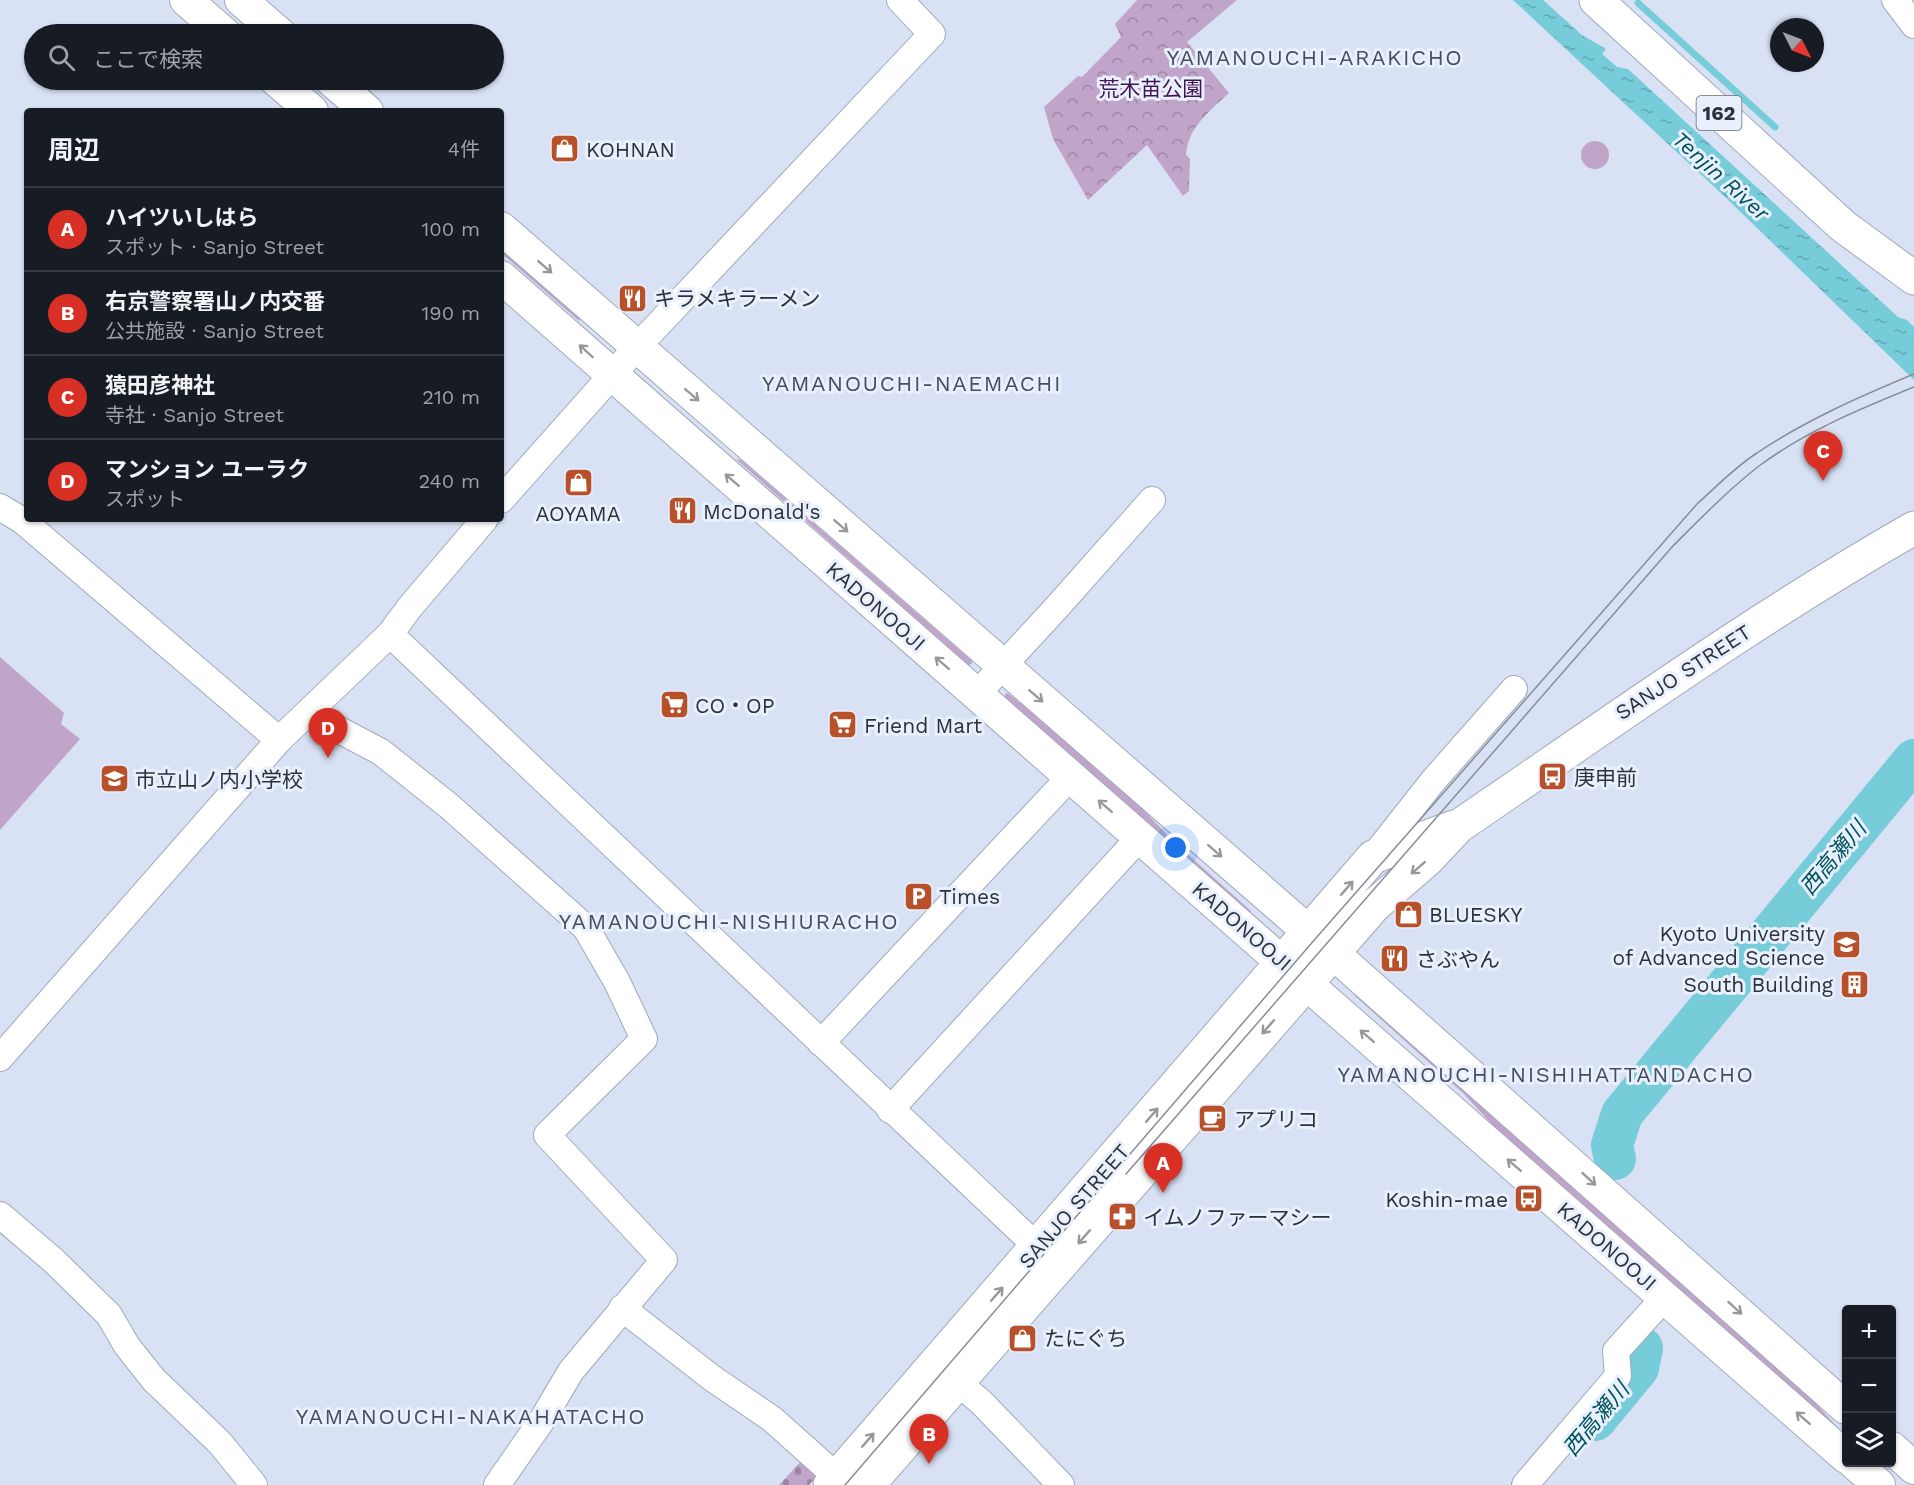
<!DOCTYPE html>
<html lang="ja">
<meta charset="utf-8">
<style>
body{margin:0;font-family:"Work Sans","Noto Sans JP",sans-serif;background:#242831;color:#f1f3f6}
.controls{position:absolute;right:18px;bottom:18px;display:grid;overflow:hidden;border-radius:6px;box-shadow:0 2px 4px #0004}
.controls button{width:54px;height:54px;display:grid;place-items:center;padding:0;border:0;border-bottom:2px solid #363941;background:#171b24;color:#f1f3f6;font:30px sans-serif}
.compass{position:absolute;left:1770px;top:18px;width:54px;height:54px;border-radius:50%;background:#171b24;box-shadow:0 2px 4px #0004;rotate:132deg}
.you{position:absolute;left:1176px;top:848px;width:21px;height:21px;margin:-15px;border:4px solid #fff;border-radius:50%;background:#1a73e8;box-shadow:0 0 0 9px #1a73e833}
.badge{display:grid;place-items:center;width:39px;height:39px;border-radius:50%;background:#d93025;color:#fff;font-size:20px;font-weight:700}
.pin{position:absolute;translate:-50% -50px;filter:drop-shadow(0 2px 3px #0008)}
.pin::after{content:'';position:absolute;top:32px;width:21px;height:18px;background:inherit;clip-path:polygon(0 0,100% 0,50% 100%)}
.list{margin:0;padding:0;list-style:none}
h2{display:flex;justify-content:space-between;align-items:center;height:78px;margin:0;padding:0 24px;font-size:26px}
h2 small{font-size:20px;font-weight:400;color:#9ea1a6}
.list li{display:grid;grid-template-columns:39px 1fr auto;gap:18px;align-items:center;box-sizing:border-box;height:84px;padding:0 24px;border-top:2px solid #363941}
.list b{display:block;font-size:22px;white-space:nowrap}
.list p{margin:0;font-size:20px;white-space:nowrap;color:#9ea1a6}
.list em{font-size:20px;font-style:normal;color:#9ea1a6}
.icon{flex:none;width:33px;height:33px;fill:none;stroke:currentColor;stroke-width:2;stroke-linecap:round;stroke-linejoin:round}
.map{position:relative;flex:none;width:1914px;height:1485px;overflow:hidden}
.search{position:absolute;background:#171b24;box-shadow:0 2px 4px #0004;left:24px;top:24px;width:480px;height:66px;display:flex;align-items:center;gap:15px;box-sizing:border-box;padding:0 21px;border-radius:33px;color:#9ea1a6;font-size:22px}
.panel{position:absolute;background:#171b24;box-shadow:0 2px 4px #0004;left:24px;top:108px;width:480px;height:414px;border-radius:6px}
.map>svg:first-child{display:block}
.grass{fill:#c1a4ca}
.cemetery{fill:url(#cemetery-stones)}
.park{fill:url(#park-crowns)}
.water{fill:url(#water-ripples)}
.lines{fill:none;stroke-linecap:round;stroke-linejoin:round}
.stream{stroke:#77ccda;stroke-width:7}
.river{stroke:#77ccda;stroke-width:42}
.minor-casing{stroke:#a1a9ba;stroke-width:28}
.tertiary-casing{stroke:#a1a9ba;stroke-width:34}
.secondary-casing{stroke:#a1a9ba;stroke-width:35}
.trunk-casing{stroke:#a1a9ba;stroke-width:35}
.minor{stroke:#fff;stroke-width:26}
.tertiary{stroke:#fff;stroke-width:32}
.secondary{stroke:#fff;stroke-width:33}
.trunk{stroke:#fff;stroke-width:33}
.tram{stroke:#868c99;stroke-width:1.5}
.oneway{stroke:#96989c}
.labels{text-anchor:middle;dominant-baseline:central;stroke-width:6;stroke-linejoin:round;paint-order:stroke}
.shield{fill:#e8f0fe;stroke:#656a73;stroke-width:1.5}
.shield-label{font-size:20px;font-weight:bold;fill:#2d3138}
.park-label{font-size:21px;fill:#441352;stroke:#e8f0fe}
.poi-label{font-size:21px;fill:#2d3138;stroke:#e8f0fe;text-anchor:start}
.street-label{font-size:21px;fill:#2d3138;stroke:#e8f0fe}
.neighbourhood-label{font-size:22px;letter-spacing:1.5px;fill:#474f5e;stroke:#e8f0fe}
.water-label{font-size:22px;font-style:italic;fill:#00525c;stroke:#e8f0fe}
</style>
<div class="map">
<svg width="1914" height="1485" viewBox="0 0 1914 1485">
<defs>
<pattern id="cemetery-stones" width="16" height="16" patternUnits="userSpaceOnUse" patternTransform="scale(1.5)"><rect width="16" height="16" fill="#c1a4ca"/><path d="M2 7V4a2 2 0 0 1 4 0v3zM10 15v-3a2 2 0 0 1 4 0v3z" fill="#9d86a5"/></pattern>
<pattern id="park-crowns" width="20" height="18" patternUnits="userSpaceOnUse" patternTransform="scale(1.5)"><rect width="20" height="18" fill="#c1a4ca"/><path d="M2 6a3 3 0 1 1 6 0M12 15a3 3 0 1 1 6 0" fill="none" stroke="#9d86a5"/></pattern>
<pattern id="water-ripples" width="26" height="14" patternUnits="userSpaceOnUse" patternTransform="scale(1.5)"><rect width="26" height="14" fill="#77ccda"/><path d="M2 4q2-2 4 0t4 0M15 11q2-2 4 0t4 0" fill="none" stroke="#62a6b2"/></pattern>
</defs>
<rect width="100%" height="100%" fill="#d9e2f4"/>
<g class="grass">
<circle cx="1595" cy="155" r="14"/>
<polygon points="501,243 580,317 579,321 501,253"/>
<polygon points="736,459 741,460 972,661 972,664 968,665"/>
<polygon points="0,657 64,713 61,724 80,739 0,830"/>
<polygon points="1009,694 1112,777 1175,843 1251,911 1250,915 1004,697 1006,693"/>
<polygon points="1357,993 1792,1377 1846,1437 1533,1169 1464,1094 1355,996"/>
</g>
<polygon class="cemetery" points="802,1460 818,1475 809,1485 779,1485"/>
<path class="park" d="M1137 0H1237L1187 42 1229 93C1210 111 1188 127 1186 155L1190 159 1189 191 1183 196 1147 145 1088 200 1053 139 1044 107 1078 76 1082 77 1121 37 1115 24Z"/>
<polygon class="water" points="1513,0 1543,0 1582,35 1606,49 1602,54 1617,67 1628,69 1898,317 1907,320 1914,327 1914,380 1723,195"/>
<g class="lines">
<polyline class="stream" points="1638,3 1775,127"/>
<g class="river">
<polyline points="1615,1159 1612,1145 1622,1114 1914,760"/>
<polyline points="1595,1420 1638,1368 1642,1348"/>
</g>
<defs>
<g id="minor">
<polyline points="1895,0 1914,25"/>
<polyline points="501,500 637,347 932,34 900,0"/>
<polyline points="0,507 23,521 279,740"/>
<polyline points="390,634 1050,1259"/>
<polyline points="977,694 1058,606 1152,500"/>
<polyline points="309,714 381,752 449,806 586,928 617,982 644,1039 547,1135 664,1260 571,1371 542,1420 497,1485"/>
<polyline points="1373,857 1433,781 1514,689"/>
<polyline points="821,1043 1071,776"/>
<polyline points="0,1058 279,740 390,634 410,607 485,519"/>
<polyline points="890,1110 1140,837"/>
<polyline points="0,1215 54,1261 109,1315 127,1346 154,1380 220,1443 254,1485"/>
<polyline points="622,1308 712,1378 772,1419 846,1485"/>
<polyline points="958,1383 981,1402 1061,1485"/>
<polyline points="1525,1485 1618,1376 1616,1351 1665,1297"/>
</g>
<g id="tertiary">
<polyline points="186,0 225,34"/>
<polyline points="241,0 280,34"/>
<polyline points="276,80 312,111"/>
<polyline points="331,80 367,111"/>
<polyline points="501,228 1333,953 1846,1408"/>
<polyline points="501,277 1846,1457"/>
<polyline points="1892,1448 1914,1468"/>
<polyline points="1853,1462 1879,1485"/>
</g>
<g id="secondary">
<polyline points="830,1485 1373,857 1454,827"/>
<path d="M868 1485 1375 905 1428 859 1459 826C1609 724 1756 618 1914 528"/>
</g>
<polyline id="trunk" points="1596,0 1843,226 1914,278"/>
</defs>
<use href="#minor" class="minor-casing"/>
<use href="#tertiary" class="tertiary-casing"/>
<use href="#secondary" class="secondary-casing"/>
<use href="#trunk" class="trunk-casing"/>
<use href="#minor" class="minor"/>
<use href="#tertiary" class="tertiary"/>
<use href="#secondary" class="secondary"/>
<use href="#trunk" class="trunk"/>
<g class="tram">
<path d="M1126 1174 1672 547C1700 519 1728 490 1759 466 1806 431 1860 409 1914 387"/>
<path d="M845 1485 1316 938 1697 504C1716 487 1735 467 1757 453 1806 420 1859 397 1914 374"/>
</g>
</g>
<defs><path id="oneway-shaft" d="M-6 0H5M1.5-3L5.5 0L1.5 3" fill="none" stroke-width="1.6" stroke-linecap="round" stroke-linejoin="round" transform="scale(1.5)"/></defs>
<g class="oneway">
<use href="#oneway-shaft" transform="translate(545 267) rotate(41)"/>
<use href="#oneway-shaft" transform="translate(586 351) rotate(-138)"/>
<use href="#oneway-shaft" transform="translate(692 395) rotate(41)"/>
<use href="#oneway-shaft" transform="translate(732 480) rotate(-139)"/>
<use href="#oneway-shaft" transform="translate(841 526) rotate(41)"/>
<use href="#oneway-shaft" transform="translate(942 663) rotate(-139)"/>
<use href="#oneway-shaft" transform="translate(1036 696) rotate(41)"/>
<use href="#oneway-shaft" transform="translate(1105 806) rotate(-139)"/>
<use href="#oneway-shaft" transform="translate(1215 851) rotate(41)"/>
<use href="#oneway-shaft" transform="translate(1418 868) rotate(139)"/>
<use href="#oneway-shaft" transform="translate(1347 888) rotate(-49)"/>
<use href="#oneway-shaft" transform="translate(1268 1027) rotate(131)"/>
<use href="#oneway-shaft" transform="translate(1367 1036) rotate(-139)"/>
<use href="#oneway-shaft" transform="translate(1152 1115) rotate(-49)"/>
<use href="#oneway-shaft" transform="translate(1514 1165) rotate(-139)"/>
<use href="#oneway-shaft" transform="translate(1589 1179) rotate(42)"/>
<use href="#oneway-shaft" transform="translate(1084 1237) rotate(131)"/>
<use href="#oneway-shaft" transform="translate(997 1294) rotate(-49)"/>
<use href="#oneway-shaft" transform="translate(1735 1308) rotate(42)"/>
<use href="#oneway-shaft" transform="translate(1803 1418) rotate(-139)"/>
<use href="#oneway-shaft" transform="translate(868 1440) rotate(-49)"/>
</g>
<defs>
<symbol id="shop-square" viewBox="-11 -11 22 22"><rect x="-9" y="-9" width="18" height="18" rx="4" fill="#b8502a" stroke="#e8f0fe"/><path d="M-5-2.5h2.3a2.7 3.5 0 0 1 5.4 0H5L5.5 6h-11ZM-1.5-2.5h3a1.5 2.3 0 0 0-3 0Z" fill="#fff"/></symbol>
<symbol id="restaurant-square" viewBox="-11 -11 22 22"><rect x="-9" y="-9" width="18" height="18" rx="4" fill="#b8502a" stroke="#e8f0fe"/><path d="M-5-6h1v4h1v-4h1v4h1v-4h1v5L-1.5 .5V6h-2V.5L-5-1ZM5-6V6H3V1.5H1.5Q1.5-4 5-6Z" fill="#fff"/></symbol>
<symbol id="supermarket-square" viewBox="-11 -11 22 22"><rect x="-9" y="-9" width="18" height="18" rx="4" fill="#b8502a" stroke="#e8f0fe"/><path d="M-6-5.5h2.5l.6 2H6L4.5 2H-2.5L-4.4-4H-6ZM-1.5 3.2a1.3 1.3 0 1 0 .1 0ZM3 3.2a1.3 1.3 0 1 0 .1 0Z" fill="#fff"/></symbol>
<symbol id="bus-square" viewBox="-11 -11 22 22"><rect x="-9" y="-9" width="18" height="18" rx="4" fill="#b8502a" stroke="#e8f0fe"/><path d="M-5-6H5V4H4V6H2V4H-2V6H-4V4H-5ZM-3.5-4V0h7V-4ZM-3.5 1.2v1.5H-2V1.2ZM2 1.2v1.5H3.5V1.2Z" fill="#fff"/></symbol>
<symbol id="school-square" viewBox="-11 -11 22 22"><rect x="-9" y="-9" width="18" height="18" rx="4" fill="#b8502a" stroke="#e8f0fe"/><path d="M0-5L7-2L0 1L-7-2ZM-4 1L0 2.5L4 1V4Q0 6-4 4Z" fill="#fff"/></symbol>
<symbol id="parking-square" viewBox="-11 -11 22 22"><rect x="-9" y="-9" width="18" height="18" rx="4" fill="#b8502a" stroke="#e8f0fe"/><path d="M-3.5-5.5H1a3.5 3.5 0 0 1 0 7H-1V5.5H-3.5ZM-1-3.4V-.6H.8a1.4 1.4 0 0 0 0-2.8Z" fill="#fff"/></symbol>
<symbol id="university-square" viewBox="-11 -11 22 22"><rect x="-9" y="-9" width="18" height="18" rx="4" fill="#b8502a" stroke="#e8f0fe"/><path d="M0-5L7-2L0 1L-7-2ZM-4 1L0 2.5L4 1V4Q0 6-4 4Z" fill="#fff"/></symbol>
<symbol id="building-square" viewBox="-11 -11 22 22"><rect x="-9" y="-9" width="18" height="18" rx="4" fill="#b8502a" stroke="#e8f0fe"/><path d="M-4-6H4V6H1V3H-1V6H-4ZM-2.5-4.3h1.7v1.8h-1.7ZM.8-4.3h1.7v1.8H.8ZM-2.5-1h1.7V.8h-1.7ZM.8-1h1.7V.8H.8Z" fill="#fff"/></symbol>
<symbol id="cafe-square" viewBox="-11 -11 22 22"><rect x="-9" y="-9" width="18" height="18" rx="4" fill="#b8502a" stroke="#e8f0fe"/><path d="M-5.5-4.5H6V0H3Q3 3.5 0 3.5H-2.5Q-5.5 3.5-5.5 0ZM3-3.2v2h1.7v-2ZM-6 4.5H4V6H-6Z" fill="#fff"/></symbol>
<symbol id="pharmacy-square" viewBox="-11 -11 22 22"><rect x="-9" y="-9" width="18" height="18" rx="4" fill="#b8502a" stroke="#e8f0fe"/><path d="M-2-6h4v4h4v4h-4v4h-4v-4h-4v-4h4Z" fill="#fff"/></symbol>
</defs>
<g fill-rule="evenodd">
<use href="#shop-square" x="548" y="132" width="33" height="33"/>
<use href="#restaurant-square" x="616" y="282" width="33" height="33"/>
<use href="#shop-square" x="562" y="466" width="33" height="33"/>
<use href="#restaurant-square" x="666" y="494" width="33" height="33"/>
<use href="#supermarket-square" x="658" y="688" width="33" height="33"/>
<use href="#supermarket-square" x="826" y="708" width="33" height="33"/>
<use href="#bus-square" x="1536" y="760" width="33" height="33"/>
<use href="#school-square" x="98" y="762" width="33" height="33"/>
<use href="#parking-square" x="902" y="880" width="33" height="33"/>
<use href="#shop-square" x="1392" y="898" width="33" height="33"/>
<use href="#university-square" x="1830" y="928" width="33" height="33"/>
<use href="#restaurant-square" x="1378" y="942" width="33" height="33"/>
<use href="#building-square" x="1838" y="968" width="33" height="33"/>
<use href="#cafe-square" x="1196" y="1102" width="33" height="33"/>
<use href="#bus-square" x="1512" y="1182" width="33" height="33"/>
<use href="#pharmacy-square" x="1106" y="1200" width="33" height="33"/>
<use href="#shop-square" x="1006" y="1322" width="33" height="33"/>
</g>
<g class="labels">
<rect class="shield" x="1696.5" y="96" width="45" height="34" rx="4.5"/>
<g class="shield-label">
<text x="1719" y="113">162</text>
</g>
<g class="park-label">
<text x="1151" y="88">荒木苗公園</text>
</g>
<g class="poi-label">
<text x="586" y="149">KOHNAN</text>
<text x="654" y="298">キラメキラーメン</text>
<text x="703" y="511">McDonald's</text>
<text x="578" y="513" text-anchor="middle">AOYAMA</text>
<text x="695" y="705">CO・OP</text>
<text x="864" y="725">Friend Mart</text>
<text x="1574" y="777">庚申前</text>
<text x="135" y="779">市立山ノ内小学校</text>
<text x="939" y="896">Times</text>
<text x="1429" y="914">BLUESKY</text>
<text x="1825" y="933" text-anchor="end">Kyoto University<tspan x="1825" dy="24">of Advanced Science</tspan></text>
<text x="1416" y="959">さぶやん</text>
<text x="1833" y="984" text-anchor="end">South Building</text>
<text x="1234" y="1119">アプリコ</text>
<text x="1508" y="1199" text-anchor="end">Koshin-mae</text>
<text x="1143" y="1217">イムノファーマシー</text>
<text x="1044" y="1338">たにぐち</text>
</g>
<g class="street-label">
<text transform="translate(876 606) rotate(41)">KADONOOJI</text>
<text transform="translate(1683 672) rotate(-33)">SANJO STREET</text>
<text transform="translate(1242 926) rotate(41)">KADONOOJI</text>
<text transform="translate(1074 1206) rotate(-49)">SANJO STREET</text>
<text transform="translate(1607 1246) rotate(41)">KADONOOJI</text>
</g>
<g class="neighbourhood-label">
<text x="1315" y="57">YAMANOUCHI-ARAKICHO</text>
<text x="912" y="383">YAMANOUCHI-NAEMACHI</text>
<text x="729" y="921">YAMANOUCHI-NISHIURACHO</text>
<text x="1546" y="1074">YAMANOUCHI-NISHIHATTANDACHO</text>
<text x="471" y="1416">YAMANOUCHI-NAKAHATACHO</text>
</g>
<g class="water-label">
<text transform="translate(1721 176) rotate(42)">Tenjin River</text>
<text transform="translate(1833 858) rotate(-50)">西高瀬川</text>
<text transform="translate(1596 1419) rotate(-50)">西高瀬川</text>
</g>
</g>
</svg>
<div class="controls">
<button>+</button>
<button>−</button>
<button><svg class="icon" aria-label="layers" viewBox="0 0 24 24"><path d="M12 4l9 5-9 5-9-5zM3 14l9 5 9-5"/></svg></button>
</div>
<svg class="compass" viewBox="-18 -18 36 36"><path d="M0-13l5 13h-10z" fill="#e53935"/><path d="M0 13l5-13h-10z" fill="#9ea1a6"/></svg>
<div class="you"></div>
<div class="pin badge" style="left:1163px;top:1193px">A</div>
<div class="pin badge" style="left:929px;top:1464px">B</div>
<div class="pin badge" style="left:1823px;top:481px">C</div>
<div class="pin badge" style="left:328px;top:758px">D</div>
<div class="search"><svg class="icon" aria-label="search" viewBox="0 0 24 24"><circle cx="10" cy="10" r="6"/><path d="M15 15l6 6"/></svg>ここで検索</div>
<section class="panel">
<h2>周辺<small>4件</small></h2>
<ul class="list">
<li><span class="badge">A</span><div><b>ハイツいしはら</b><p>スポット · Sanjo Street</p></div><em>100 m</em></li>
<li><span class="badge">B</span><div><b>右京警察署山ノ内交番</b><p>公共施設 · Sanjo Street</p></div><em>190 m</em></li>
<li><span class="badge">C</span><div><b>猿田彦神社</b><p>寺社 · Sanjo Street</p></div><em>210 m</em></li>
<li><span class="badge">D</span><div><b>マンション ユーラク</b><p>スポット</p></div><em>240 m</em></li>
</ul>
</section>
</div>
